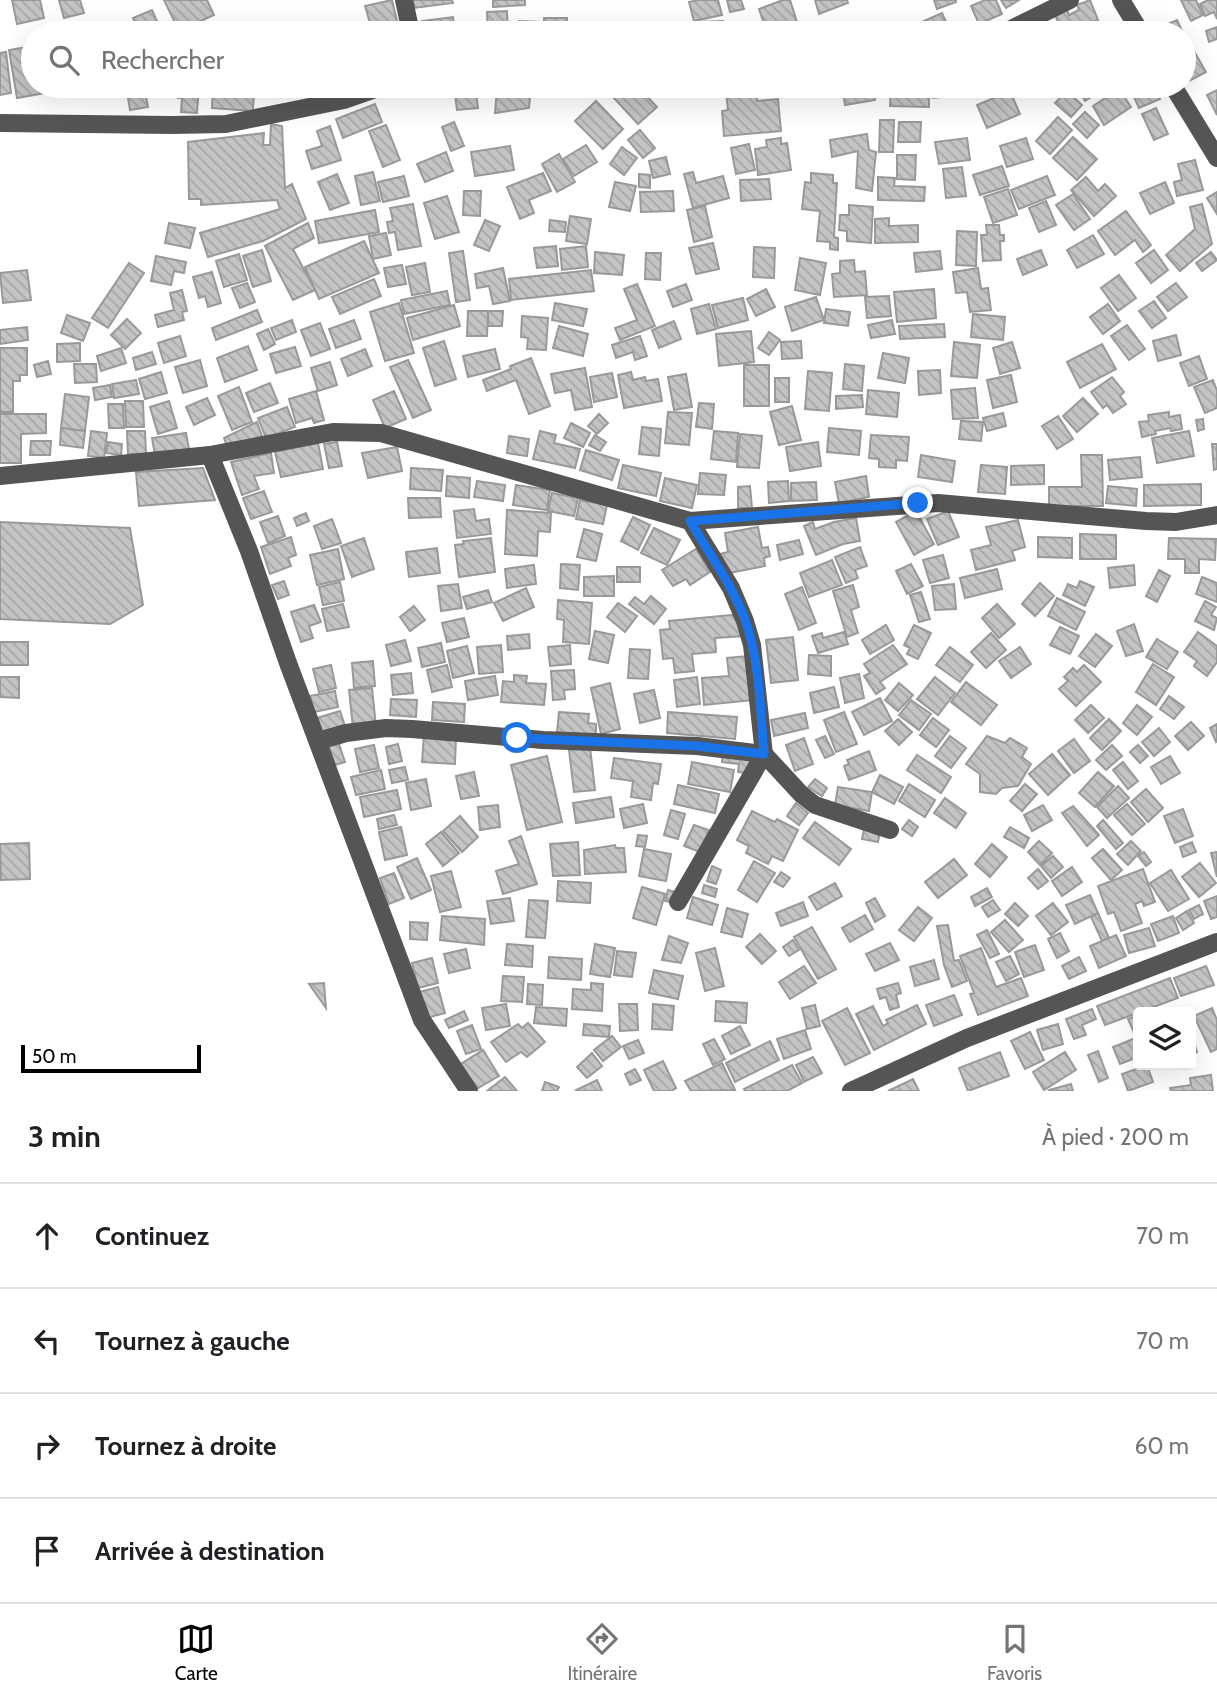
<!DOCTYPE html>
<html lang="fr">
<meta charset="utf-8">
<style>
body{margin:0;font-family:Cabin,sans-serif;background:#f2f2f2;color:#202124}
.controls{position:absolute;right:21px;bottom:21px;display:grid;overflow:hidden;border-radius:7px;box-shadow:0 7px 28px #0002}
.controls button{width:63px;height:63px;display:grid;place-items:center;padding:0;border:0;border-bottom:2px solid #e0e0e0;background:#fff;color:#202124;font:35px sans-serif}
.scale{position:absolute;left:21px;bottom:18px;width:180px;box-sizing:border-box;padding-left:7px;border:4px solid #000;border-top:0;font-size:19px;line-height:24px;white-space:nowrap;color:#000;-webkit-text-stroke:5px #fff;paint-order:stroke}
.stop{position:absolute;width:21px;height:21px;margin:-16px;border:5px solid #1a73e8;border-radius:50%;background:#fff}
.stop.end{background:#1a73e8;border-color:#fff;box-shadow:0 2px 7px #0008}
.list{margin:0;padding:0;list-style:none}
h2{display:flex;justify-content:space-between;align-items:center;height:91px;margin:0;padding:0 28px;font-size:30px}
h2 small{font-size:23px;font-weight:400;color:#757577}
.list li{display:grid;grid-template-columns:46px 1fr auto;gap:21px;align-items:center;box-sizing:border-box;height:105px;padding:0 28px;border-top:2px solid #e0e0e0}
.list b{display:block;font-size:26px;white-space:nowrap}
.list em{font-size:23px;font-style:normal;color:#757577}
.icon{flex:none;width:38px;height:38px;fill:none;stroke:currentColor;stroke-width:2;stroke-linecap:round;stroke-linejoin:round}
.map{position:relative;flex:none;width:1217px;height:1091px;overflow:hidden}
.search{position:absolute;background:#fff;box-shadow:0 7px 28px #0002;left:21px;right:21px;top:21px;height:77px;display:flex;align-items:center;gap:18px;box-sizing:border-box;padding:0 24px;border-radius:38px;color:#757577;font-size:26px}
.sheet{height:511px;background:#fff}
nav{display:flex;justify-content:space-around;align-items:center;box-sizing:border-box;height:98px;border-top:2px solid #e0e0e0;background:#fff;font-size:19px;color:#757577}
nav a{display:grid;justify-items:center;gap:4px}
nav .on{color:#000}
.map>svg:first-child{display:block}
.building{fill:url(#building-back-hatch);stroke:#999;stroke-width:2}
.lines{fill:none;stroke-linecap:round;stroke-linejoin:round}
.minor{stroke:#555;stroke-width:18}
.route{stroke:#1a73e8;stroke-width:9}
</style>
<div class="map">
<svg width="1217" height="1091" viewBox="0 0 1217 1091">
<defs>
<pattern id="building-back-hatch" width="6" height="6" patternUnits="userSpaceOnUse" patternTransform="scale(1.75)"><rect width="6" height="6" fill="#c4c4c4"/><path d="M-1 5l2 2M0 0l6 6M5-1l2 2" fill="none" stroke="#a7a7a7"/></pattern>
</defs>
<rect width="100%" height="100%" fill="#fff"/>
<g class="building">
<polygon points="12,0 40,0 44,18 17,24"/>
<polygon points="59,0 80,0 84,13 64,18"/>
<polygon points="164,0 207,0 214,15 179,31"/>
<polygon points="392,0 400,33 366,33 364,26 370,23 365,6"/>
<polygon points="413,0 452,0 453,3 414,8"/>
<polygon points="493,0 525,0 525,5 493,7"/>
<polygon points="699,0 718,0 722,15 694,21 689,2"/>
<polygon points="727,0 741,0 744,9 730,12"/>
<polygon points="783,0 790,0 797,22 767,32 759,9"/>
<polygon points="815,0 847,0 848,3 819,14"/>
<polygon points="934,0 956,0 956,2 937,9"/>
<polygon points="985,0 996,0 1002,14 979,24 971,6"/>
<polygon points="1001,0 1019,0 1006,8"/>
<polygon points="1090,0 1098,20 1063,33 1055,15 1067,10 1069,15 1079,10 1077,5"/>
<polygon points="1181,0 1196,0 1203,15 1191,21"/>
<polygon points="1208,0 1217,0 1217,19 1214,12 1205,16 1200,4"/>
<polygon points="152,10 162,33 140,33 133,18"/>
<polygon points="507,11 508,33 488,33 487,12"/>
<polygon points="942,13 951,33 912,33 910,27"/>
<polygon points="453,17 455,33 424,33 422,21"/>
<polygon points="544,18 567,18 567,33 519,33 519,21 544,22"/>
<polygon points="1177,20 1183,33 1155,33 1154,30"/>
<polygon points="723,21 723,33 698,33 698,22"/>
<polygon points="804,22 809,33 775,33"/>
<polygon points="1044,24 1049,33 1024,33"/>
<polygon points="748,25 748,33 729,33 729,26"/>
<polygon points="1095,25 1099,33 1077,33"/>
<polygon points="1217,27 1217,39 1209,42 1206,31"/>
<polygon points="693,28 693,33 666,33 666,29"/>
<polygon points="1190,44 1206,72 1189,81 1184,73 1184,48"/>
<polygon points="33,46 33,86 50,86 51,92 17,98 9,50"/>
<polygon points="6,52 11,93 0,95 0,53"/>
<polygon points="126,86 144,86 148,107 130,110"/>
<polygon points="179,86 199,86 197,113 181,112 182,98 178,98"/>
<polygon points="213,86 254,87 253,111 212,108"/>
<polygon points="272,86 290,86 291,89 276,95"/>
<polygon points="454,86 475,86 478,108 457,110"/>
<polygon points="501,86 531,86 529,108 495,113 497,88"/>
<polygon points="625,86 637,86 657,107 638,124 613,97"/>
<polygon points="842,86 873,86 875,100 845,105"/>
<polygon points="891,86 929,86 929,107 890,106"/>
<polygon points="932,86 960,86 961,95 933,98"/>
<polygon points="977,86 1002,86 981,95"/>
<polygon points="1076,86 1110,86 1085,101"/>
<polygon points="1129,86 1154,86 1160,99 1139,108"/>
<polygon points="756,89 757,101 778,99 781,131 724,136 722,111 728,110 726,92"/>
<polygon points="1119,89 1131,107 1104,125 1093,106"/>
<polygon points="1217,90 1217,115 1207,95"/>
<polygon points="1010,91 1020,114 987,128 977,105"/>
<polygon points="1067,91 1082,105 1071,117 1055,103"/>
<polygon points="596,101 623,129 603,149 575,121"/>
<polygon points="375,104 382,122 343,138 336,119"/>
<polygon points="1156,108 1168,134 1154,140 1142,114"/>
<polygon points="1085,112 1099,125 1087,138 1073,124"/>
<polygon points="1058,117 1072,130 1050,154 1036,141"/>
<polygon points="880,120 894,120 893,152 879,152"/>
<polygon points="454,122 464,146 451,151 442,127"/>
<polygon points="899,122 921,122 920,142 898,142"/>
<polygon points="271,124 282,126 285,188 292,184 306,219 263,241 208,257 200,233 280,209 277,200 201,205 201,199 189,199 188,142 264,133 263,145 270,145"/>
<polygon points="386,125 400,160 383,167 369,131"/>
<polygon points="330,126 341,160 312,169 306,151 322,146 317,131"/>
<polygon points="640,130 655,148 643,158 628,140"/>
<polygon points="867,134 869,150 876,152 872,191 856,188 858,151 832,157 830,140"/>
<polygon points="1073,137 1097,159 1077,180 1053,158"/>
<polygon points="781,138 781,144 787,143 791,170 758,175 755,149 767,147 766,140"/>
<polygon points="967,138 970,160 939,164 935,142"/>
<polygon points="1026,138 1033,159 1007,167 1000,146"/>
<polygon points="749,144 755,170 736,174 731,148"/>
<polygon points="586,145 597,162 574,176 563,159"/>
<polygon points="510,146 514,170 475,176 471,152"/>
<polygon points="622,147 637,158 624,175 610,164"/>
<polygon points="446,152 453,171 425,182 417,164"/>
<polygon points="559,154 575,182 557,192 542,164"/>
<polygon points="897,155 916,155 915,180 897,179"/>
<polygon points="666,157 670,174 653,178 649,161"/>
<polygon points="1195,160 1203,190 1177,196 1174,182 1182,180 1178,164"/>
<polygon points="1002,166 1009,186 980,195 973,175"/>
<polygon points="962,167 966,196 946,198 943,169"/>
<polygon points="373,172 380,201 361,205 355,176"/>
<polygon points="693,172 696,183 723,176 729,198 693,208 684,174"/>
<polygon points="543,173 551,191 529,200 534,213 520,219 507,187"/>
<polygon points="811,173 833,175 833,183 837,183 834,237 838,238 838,250 830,249 830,242 817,241 820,211 802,209 805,182 811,183"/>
<polygon points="337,174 349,203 330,210 318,182"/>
<polygon points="639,174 650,175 650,188 639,187"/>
<polygon points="404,176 409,196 383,202 378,182"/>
<polygon points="1047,176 1055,195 1019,209 1011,190"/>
<polygon points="878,177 895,178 894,186 925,187 924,201 878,200"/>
<polygon points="1086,177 1098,191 1105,184 1116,196 1094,216 1071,190"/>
<polygon points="769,179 771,199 741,201 740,180"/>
<polygon points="615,182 636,186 630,211 609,207"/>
<polygon points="1165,182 1174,203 1150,214 1140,193"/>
<polygon points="1008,189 1017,215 993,223 984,197"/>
<polygon points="464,191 481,191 480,216 463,215"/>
<polygon points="673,191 674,211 641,212 640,192"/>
<polygon points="1217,192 1217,214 1207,198"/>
<polygon points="1073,194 1090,219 1074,230 1056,205"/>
<polygon points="447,196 459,232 435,239 424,203"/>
<polygon points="1046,201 1056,225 1039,232 1029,208"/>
<polygon points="413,204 421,246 398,250 395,232 389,233 387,222 393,221 390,208"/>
<polygon points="1202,204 1212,244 1180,271 1166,255 1195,229 1190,207"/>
<polygon points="849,205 873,207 871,243 847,241 847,231 839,230 840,215 849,215"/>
<polygon points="705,206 712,237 694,242 687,210"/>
<polygon points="375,210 379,232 319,243 315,221"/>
<polygon points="1126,211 1151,245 1143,252 1135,240 1115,255 1098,231"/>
<polygon points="570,216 591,219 587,244 566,241"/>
<polygon points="889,218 889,226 918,225 918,242 875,243 875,219"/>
<polygon points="485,220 500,226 489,251 474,245"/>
<polygon points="550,220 566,222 565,232 549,231"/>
<polygon points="169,223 195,228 190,248 165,243"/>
<polygon points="308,223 314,238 293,249 315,290 293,300 265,246"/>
<polygon points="986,225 999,225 1000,235 1004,235 1004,241 1000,241 1001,260 983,261 981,235 987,235"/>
<polygon points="957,231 977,232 976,266 956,265"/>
<polygon points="386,233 391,255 373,259 369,236"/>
<polygon points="1093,235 1104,254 1077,268 1067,250"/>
<polygon points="364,241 379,273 319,299 305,267"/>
<polygon points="713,243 719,269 696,274 689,248"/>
<polygon points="556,246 558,266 537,268 534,248"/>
<polygon points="586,246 588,267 562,270 560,249"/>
<polygon points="754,247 775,248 774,278 753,277"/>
<polygon points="262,250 271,281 253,287 243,256"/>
<polygon points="1041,250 1047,265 1023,275 1017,259"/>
<polygon points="1154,250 1168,270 1151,283 1136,263"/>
<polygon points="463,251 470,300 456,302 449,253"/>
<polygon points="940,251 942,269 916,272 914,253"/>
<polygon points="595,252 624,255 622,275 594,273"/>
<polygon points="1211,252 1217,260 1202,271 1196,263"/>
<polygon points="646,253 661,253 660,280 645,279"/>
<polygon points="239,254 247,280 224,287 216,261"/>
<polygon points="156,256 186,262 184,273 174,271 171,285 151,281"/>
<polygon points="800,258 826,263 820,295 795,290"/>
<polygon points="854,260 855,272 865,271 867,295 834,297 832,274 840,273 840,261"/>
<polygon points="129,263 144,273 108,328 92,318"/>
<polygon points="425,263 430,292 412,295 406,267"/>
<polygon points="402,265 406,284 388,287 384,268"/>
<polygon points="503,268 510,301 493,304 489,286 477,288 475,274"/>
<polygon points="978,268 981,289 988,288 991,310 970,312 967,292 956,293 953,272"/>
<polygon points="27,270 31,300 3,303 0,273"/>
<polygon points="591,270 594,291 511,300 509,279"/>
<polygon points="212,272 221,303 208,307 205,296 199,298 193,277"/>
<polygon points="1119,275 1136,298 1118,311 1101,288"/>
<polygon points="374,279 381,296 340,314 332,297"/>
<polygon points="247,283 255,302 240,308 232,288"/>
<polygon points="1176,283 1187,297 1168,311 1157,297"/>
<polygon points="637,284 655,326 620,340 615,328 637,320 624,289"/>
<polygon points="686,284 692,300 673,307 667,291"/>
<polygon points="766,289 775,307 756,316 747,299"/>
<polygon points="934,289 936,318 897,322 894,292"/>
<polygon points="182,290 187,311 182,312 184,320 158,327 155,315 174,310 170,293"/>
<polygon points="447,291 450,305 404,314 401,300"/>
<polygon points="889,296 891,316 867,318 865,297"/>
<polygon points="816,297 824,320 792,331 785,307"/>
<polygon points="743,298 748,320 718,328 712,305"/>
<polygon points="1154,301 1166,318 1152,328 1139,311"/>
<polygon points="399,303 414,353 385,361 370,312"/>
<polygon points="555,303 587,309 583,326 552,320"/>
<polygon points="709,304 716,329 697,334 691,309"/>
<polygon points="1108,304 1120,321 1103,334 1090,317"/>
<polygon points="454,305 460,326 413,340 407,318"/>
<polygon points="826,309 850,312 848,326 824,323"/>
<polygon points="257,310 262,322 216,340 212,328"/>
<polygon points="468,311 488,311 487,336 467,336"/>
<polygon points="488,311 503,311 502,326 488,326"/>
<polygon points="973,314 1005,317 1003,340 971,337"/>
<polygon points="67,315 90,323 83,341 61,333"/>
<polygon points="522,316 548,318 546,350 527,349 528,338 521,337"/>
<polygon points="127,319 141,333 125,349 111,335"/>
<polygon points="292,320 296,332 276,340 271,328"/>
<polygon points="354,320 361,339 336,348 329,329"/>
<polygon points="892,320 895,334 871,338 868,325"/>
<polygon points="674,321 681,339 659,348 652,330"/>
<polygon points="320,323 330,349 311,356 301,330"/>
<polygon points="944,324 945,337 900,339 899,326"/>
<polygon points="1127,325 1145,349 1129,360 1111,336"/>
<polygon points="559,326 588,334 583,356 553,348"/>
<polygon points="27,327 28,340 0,344 0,330"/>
<polygon points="268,329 275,344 264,350 257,334"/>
<polygon points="751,331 754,362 719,366 716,334"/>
<polygon points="769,332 780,340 769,355 758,348"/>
<polygon points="1176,335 1181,355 1158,361 1153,341"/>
<polygon points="180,336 186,356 164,363 158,343"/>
<polygon points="640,336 647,356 635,360 633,352 616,358 612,345"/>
<polygon points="444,341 456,379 435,386 423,348"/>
<polygon points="801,341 802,358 782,359 781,342"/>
<polygon points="954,342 980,345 977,378 951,376"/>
<polygon points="1012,342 1020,368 1000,374 993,348"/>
<polygon points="80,343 80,361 57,362 57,344"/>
<polygon points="1102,344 1116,369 1080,388 1067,362"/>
<polygon points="248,346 257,370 225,382 217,358"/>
<polygon points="295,347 301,366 276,373 270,354"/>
<polygon points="0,348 27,348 27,375 20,375 20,381 13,381 13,412 0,412"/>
<polygon points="121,348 126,363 101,371 97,356"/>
<polygon points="365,349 372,366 348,376 341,359"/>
<polygon points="495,349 500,369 468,377 463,356"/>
<polygon points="152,352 156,364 136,370 133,358"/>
<polygon points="883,353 909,358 905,383 878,378"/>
<polygon points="1199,356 1207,379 1189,386 1180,363"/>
<polygon points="531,358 550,406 529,414 516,380 487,391 483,380 511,369 510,366"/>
<polygon points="200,360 207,386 183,393 175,367"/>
<polygon points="408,360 431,410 413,418 390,367"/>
<polygon points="48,361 51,374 37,377 34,365"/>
<polygon points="330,362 337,385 318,391 311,368"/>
<polygon points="74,364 96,364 97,382 75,383"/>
<polygon points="845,364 864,366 862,391 843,389"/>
<rect x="744" y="365" width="25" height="41"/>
<polygon points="585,368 592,407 575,410 571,390 555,393 551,374"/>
<polygon points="940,370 941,393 919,395 918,371"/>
<polygon points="808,371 832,373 829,411 805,409"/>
<polygon points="161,372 167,393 145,399 139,379"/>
<polygon points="631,372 633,380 645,377 646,381 658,379 662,401 624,408 618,375"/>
<polygon points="612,373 617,397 594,402 590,377"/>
<polygon points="686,374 692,407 674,410 668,377"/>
<polygon points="1011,375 1017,402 993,408 987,380"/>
<polygon points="1112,377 1124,392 1120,396 1126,404 1113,413 1107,405 1103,408 1091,392"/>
<rect x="775" y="378" width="14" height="24"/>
<polygon points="136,380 139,394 114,398 112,384"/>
<polygon points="1213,380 1217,391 1217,408 1205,413 1194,387"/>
<polygon points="270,383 278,403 254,412 246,393"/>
<polygon points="110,385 112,397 95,400 93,388"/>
<polygon points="239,387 252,422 232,430 218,396"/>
<polygon points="975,388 978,418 953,419 951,390"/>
<polygon points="868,390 899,393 897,417 866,414"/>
<polygon points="316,391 324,420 314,423 312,418 296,423 289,399"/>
<polygon points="394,391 406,419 385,428 373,400"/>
<polygon points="65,394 89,397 85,431 61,428"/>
<polygon points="862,395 863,407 836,409 836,396"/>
<polygon points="207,398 215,415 194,425 186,407"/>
<polygon points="1083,398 1098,414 1077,432 1063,416"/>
<polygon points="125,401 143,401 144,427 126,427"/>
<polygon points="169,401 177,428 158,434 150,407"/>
<polygon points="699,403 714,404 712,429 696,427"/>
<polygon points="108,404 123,404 124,428 109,428"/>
<polygon points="792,406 801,440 779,445 770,412"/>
<polygon points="287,407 295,427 266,438 258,418"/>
<polygon points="668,412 692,413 689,445 665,443"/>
<polygon points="1169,412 1169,417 1180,415 1182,429 1171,431 1170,428 1155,431 1156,434 1142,437 1139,422 1149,421 1148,415"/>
<polygon points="1003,413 1006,426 987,431 983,418"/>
<polygon points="0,414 46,414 46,433 21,434 21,463 0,463"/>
<polygon points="599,414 608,423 597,434 588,426"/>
<polygon points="1058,416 1073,439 1057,449 1042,426"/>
<polygon points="1203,419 1204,429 1198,431 1196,420"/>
<polygon points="961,421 983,422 981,441 959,439"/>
<polygon points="257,422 262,436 228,449 224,438"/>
<polygon points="571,423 590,433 583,447 564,438"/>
<polygon points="642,427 661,429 659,456 639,454"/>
<polygon points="61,428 85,431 83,448 60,445"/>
<polygon points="829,428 861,431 859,455 827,452"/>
<polygon points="91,431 107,433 104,458 88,456"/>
<polygon points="127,431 145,431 146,454 128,454"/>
<polygon points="540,431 556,435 554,443 580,449 575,468 533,459"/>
<polygon points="714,431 738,433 736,462 711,459"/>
<polygon points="1189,431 1194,456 1157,463 1152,438"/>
<polygon points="186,433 189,449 155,455 152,438"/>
<polygon points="740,434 762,436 759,468 737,467"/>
<polygon points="595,435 606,442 600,451 589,445"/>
<polygon points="871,435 909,437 907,461 896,460 896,468 879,467 879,459 869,458"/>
<polygon points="509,436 529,439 527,456 507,453"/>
<polygon points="31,441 51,441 50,455 30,455"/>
<polygon points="108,442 122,444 121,455 106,453"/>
<polygon points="337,442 342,466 329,468 324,444"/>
<polygon points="818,442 821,466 790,471 786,447"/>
<polygon points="318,443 323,469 281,477 275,452"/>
<polygon points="1212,444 1217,444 1217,469 1214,470"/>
<polygon points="397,447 402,471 368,478 362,453"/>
<polygon points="586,450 619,460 612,480 580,470"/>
<polygon points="271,453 274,473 254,476 259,489 242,495 231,462"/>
<polygon points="921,455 955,461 952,482 918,477"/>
<polygon points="1081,455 1102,455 1103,506 1049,506 1049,487 1082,487"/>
<polygon points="1140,457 1142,477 1110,480 1108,460"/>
<polygon points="623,465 661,473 656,496 618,488"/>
<polygon points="981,465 1007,467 1005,494 978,492"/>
<polygon points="1044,465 1044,484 1011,485 1011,466"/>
<polygon points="203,468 215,500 139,506 136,472"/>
<polygon points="411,468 443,470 441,491 410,489"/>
<polygon points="700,473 726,475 724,495 698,494"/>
<polygon points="447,476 470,478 469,498 446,496"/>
<polygon points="866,476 869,497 839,503 835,482"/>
<polygon points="665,478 697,485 692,508 660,501"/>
<polygon points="477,481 505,485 503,501 474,497"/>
<polygon points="788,481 789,501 769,503 768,482"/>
<polygon points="816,482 817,500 791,501 791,483"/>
<polygon points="1201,484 1201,505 1144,506 1144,485"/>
<polygon points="516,485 550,490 547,510 513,505"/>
<polygon points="750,486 752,508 738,508 738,487"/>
<polygon points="1108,486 1137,489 1136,506 1106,503"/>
<polygon points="264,491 272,512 251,519 243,498"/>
<polygon points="552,493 578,498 574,516 548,511"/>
<polygon points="408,498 440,498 441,517 409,518"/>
<polygon points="580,500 607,505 603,524 576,519"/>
<polygon points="474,509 476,521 489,519 491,534 457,538 454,511"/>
<polygon points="507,510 551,513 550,532 538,531 537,556 505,554"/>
<polygon points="916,511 934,544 914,555 896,522"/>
<polygon points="948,511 959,537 938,545 927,519"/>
<polygon points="306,513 309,521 297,526 294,518"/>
<polygon points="278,516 285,536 268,543 260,522"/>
<polygon points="633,517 650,525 638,550 621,541"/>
<polygon points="856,518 860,541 843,544 816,555 804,526 813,522 815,529 834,522"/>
<polygon points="332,519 341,543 322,549 314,526"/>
<polygon points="1018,520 1025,547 1012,551 1015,560 976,570 971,550 991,545 986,527"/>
<polygon points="0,522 130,528 143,605 110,624 0,619"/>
<polygon points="758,527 762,548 768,547 770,556 764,558 765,566 729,573 720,554 728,552 725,533"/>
<polygon points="654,528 680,540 667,565 641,553"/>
<polygon points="584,529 602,534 596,561 577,557"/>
<polygon points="1080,534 1116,535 1116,559 1080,559"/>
<polygon points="291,537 296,555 288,558 291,566 270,574 261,547"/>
<polygon points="1038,537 1072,538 1072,558 1038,557"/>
<polygon points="364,538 374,569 352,577 341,546"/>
<polygon points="491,538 495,572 459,577 455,545 464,544 463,541"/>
<polygon points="1169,538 1216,539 1215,560 1199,559 1199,573 1185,573 1185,559 1168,559"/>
<polygon points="799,540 803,554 780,560 777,545"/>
<polygon points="860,547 867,566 855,570 858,578 846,583 835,557"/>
<polygon points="437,548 440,573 409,577 406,552"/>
<polygon points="338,549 344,579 317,585 310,555"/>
<polygon points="696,549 710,572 690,585 686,579 673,586 662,570"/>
<polygon points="943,555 949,578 930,583 923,560"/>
<polygon points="832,560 842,585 809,597 800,573"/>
<polygon points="561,564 580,565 578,590 560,588"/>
<polygon points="911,564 923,586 907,594 896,571"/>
<polygon points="534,565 536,584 507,588 505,569"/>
<polygon points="1134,565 1135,585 1110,588 1108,568"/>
<rect x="617" y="567" width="23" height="15"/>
<polygon points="997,569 1002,589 965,598 960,578"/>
<polygon points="1159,570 1170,576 1157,602 1146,596"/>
<polygon points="614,576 614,596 584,596 584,577"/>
<polygon points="1202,577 1217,583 1217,602 1196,594"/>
<polygon points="284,581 289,595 278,599 272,585"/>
<polygon points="1080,581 1094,587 1085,606 1063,595 1068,584 1077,588"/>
<polygon points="340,582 344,601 323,605 319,587"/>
<polygon points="1040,583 1054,596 1035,616 1022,604"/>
<polygon points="458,584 462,608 441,611 438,586"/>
<polygon points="954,584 956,609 935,610 932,586"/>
<polygon points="853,585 859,607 851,610 858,633 847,637 833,591"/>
<polygon points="802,587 816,623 799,630 785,594"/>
<polygon points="526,588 534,607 503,621 494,603"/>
<polygon points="488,590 492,602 467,609 463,597"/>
<polygon points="921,592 930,619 919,622 910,595"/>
<polygon points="651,596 666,609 654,624 629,604 635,597 644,604"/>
<polygon points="1057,598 1085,612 1076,630 1048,616"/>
<polygon points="558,600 592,603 589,644 563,642 564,620 557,619"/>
<polygon points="1205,601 1216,607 1211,615 1217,618 1214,630 1195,621"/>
<polygon points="618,603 637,616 625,632 607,617"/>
<polygon points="343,604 349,627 327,631 322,609"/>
<polygon points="997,604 1015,624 999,638 982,618"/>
<polygon points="314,605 321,622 309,626 313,638 301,642 291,612"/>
<polygon points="414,606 425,620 410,631 400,617"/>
<polygon points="741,614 743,636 715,638 716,652 692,654 694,671 675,673 673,658 663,659 660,630 670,629 669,621"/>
<polygon points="464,618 469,637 447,642 442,623"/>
<polygon points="1134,624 1143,651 1126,656 1117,631"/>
<polygon points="886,625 894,640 870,654 862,640"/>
<polygon points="914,625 931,633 918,659 907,654 910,648 904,645"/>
<polygon points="1060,627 1079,636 1070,654 1050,645"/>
<polygon points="595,631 614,635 608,663 589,659"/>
<polygon points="844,632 848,644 818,653 812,636 822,633 823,638"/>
<polygon points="1198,632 1217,646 1217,662 1207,676 1194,666 1197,661 1184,652"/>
<polygon points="991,633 1006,650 986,668 971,652"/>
<polygon points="529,634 530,648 508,650 507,636"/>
<polygon points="1096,634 1112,646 1095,667 1079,656"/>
<polygon points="793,637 798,680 771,683 766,640"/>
<polygon points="1157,639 1178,652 1167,669 1146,657"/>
<polygon points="405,640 411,661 391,666 386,645"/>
<rect x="0" y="642" width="28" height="23"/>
<polygon points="441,643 445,662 422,667 418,648"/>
<polygon points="501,645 503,672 479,674 477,647"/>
<polygon points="570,645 571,664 550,666 548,647"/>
<polygon points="893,645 907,664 880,682 885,688 876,694 864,676 870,673 864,664"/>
<polygon points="467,646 474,673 453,678 447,651"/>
<polygon points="950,647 973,665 960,682 936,665"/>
<polygon points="1020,647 1031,664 1011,678 999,661"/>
<polygon points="630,649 650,650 648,679 628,678"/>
<polygon points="809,655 831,656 831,676 808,674"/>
<polygon points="748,656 753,700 704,705 702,678 729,676 727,658"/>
<polygon points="373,661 375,686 354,688 352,663"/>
<polygon points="1153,664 1174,677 1156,705 1136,692"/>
<polygon points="331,665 336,688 319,692 313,669"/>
<polygon points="447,665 452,687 432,692 427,670"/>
<polygon points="1084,665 1101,682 1076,706 1059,689 1068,681 1064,677 1073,668 1077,672"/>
<polygon points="574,670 575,689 564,690 565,699 553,700 551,671"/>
<polygon points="411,673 413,693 393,695 391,675"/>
<polygon points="859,674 864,698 845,703 840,678"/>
<polygon points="514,675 527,676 526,683 546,684 544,705 501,702 503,681 514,682"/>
<polygon points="495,676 498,695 468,700 465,681"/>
<polygon points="0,677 19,677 19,698 0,697"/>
<polygon points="697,677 700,704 677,707 674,680"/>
<polygon points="935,677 955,693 938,715 917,699"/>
<polygon points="966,682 997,705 981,725 951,702"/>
<polygon points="610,683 620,729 601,734 591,688"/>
<polygon points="899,683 913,695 898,711 885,700"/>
<polygon points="834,687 839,707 814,713 810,693"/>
<polygon points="372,688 376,726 353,728 349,690"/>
<polygon points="654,690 660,718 640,723 634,694"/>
<polygon points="335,691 338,707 314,712 310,696"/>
<polygon points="1169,696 1184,707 1174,719 1160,709"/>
<polygon points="880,698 892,721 864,735 852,712"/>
<polygon points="391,699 417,700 416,717 390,715"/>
<polygon points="911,700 931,714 919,730 899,715"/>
<polygon points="433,702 465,704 464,722 432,720"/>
<polygon points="1091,705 1104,718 1088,733 1075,720"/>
<polygon points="1137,705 1152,717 1137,735 1123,723"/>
<polygon points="340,711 345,726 322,733 317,718"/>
<polygon points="559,712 589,714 588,723 596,724 596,735 557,732"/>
<polygon points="668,712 737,717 735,739 667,733"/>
<polygon points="844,712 857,744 836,752 824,720"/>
<polygon points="805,713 808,728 774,736 771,720"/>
<polygon points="933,718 949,730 936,747 920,735"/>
<polygon points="898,719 912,732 899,745 885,731"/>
<polygon points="1109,719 1121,731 1102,750 1090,738"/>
<polygon points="1191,722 1204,736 1188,750 1175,736"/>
<polygon points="1217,724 1217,741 1216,742 1210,728"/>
<polygon points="1159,728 1170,742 1154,756 1142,742"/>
<polygon points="424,735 456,737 455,764 422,762"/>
<polygon points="825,736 834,754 825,758 816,740"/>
<polygon points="950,736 966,748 951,768 935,756"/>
<polygon points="987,736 1005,743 1010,738 1027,748 1022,757 1031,764 1018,786 1002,788 996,794 980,792 980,774 966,764"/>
<polygon points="337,738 345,762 335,765 327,741"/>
<polygon points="804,738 813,764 795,771 786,745"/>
<polygon points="1074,739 1090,761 1074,773 1058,751"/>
<polygon points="398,744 402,761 389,764 386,747"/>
<polygon points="374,745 379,768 360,772 355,749"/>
<polygon points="1112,745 1122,756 1106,770 1096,760"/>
<polygon points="1138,745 1148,756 1140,763 1130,752"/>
<polygon points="590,747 595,790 574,792 569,750"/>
<polygon points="723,751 753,755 751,774 738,772 739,764 722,762"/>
<polygon points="869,751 876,770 849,780 844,766 849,764 847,760"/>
<polygon points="1052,754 1070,775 1048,795 1029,774"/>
<polygon points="917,755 951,777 941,793 907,770"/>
<polygon points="547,756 562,822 527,830 511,765"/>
<polygon points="1170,756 1180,773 1161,784 1151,767"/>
<polygon points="614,758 661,764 658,784 653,783 651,800 631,797 633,781 611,778"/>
<polygon points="692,762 734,770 730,792 688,784"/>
<polygon points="1123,762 1138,781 1128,789 1113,770"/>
<polygon points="405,767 408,780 392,783 389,770"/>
<polygon points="381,770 385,789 356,795 351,777"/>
<polygon points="474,772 479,796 461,799 456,776"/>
<polygon points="1098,772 1114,786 1095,807 1079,793"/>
<polygon points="880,775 903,787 894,804 872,792"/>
<polygon points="426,779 431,806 411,810 406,783"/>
<polygon points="815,779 827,788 822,796 808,787"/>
<polygon points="909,784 935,800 925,817 899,801"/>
<polygon points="1025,784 1037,794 1022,811 1010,801"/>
<polygon points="678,785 719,794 715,813 674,804"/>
<polygon points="1118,786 1129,798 1107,818 1097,807"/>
<polygon points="838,787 872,792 869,811 835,805"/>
<polygon points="1146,789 1163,808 1148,822 1131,802"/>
<polygon points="397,790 401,809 364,817 360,797"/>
<polygon points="611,797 614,817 576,823 573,803"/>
<polygon points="945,798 966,813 956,828 934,813"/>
<polygon points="796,803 808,813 799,825 787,816"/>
<polygon points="643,804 647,823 624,828 620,809"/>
<polygon points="1127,804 1145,824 1132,835 1114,815"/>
<polygon points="498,805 500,827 480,830 478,807"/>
<polygon points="1043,805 1052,820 1032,831 1024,815"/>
<polygon points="1073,806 1099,835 1087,846 1062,813"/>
<polygon points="1183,809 1193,836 1175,843 1164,816"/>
<polygon points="671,810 685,814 678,839 664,835"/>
<polygon points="752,811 775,822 777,819 798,830 783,861 772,856 768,864 746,853 749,846 737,840"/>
<polygon points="394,815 397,825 379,829 377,819"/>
<polygon points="460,816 478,837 462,852 443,831"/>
<polygon points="909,820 918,827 912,836 902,829"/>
<polygon points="1103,820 1123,843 1116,849 1097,826"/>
<polygon points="815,822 851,849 839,865 803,838"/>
<polygon points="694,825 709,830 700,852 684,846"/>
<polygon points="401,827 407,855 385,860 379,832"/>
<polygon points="1010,827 1029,838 1024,848 1004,837"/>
<polygon points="864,829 880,831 878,842 862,839"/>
<polygon points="441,832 459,853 443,866 426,844"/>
<polygon points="638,835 647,836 645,847 636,846"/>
<polygon points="521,836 537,884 503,894 496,871 519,864 509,841"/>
<polygon points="1039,841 1052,853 1040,865 1028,852"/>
<polygon points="1131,841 1141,851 1128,865 1117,854"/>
<polygon points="578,842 580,875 553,876 550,844"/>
<polygon points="1192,842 1196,852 1183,857 1180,847"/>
<polygon points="29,843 30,879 1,880 0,844"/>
<polygon points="992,844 1007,857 990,877 975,864"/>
<polygon points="615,845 616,848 624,848 626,872 585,874 584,850"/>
<polygon points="644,849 671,854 666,881 639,876"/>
<polygon points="1103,849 1122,870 1111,880 1092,858"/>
<polygon points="1144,852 1151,862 1146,866 1138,856"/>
<polygon points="1217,852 1217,877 1211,853"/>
<polygon points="1053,856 1063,867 1051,878 1041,866"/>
<polygon points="417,858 431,890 411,899 397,867"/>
<polygon points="954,859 967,875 938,898 925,882"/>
<polygon points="754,861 775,873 757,902 738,890"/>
<polygon points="1200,863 1216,883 1199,897 1182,877"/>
<polygon points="712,866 721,870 716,884 707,881"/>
<polygon points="1072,867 1082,882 1062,896 1052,881"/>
<polygon points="1038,869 1048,881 1038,889 1028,878"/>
<polygon points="1143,869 1155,902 1144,906 1142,901 1135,904 1142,923 1121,931 1114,912 1108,914 1098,886"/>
<polygon points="1171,870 1189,899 1168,911 1150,883"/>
<polygon points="451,871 461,907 440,912 431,876"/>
<polygon points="781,872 790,878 783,887 774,882"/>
<polygon points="394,873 404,898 389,904 380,878"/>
<polygon points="558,881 591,883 590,903 557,901"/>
<polygon points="835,883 842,896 817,910 809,897"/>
<polygon points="704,885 717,889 715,897 702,893"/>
<polygon points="642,887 665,894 656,925 633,918"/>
<polygon points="987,888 992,897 975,906 971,897"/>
<polygon points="668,890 679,893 676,903 665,901"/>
<polygon points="1090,895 1098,913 1075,924 1066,905"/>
<polygon points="1217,896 1217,917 1211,919 1204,901"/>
<polygon points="693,897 718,905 712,925 687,918"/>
<polygon points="510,898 514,921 491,924 487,901"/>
<polygon points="875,898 885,916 875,922 866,903"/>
<polygon points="529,900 548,901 545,938 526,937"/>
<polygon points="993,900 1000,910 988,917 982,907"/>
<polygon points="803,902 808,916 781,926 776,913"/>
<polygon points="1015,903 1028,916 1018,926 1005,914"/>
<polygon points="1053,903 1068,922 1051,935 1036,916"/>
<polygon points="1199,905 1203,914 1194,919 1189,910"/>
<polygon points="918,907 932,918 914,941 899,930"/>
<polygon points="727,908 748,914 742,937 721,932"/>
<polygon points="1187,911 1194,923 1183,930 1176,918"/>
<polygon points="1098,913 1109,938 1102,941 1091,917"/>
<polygon points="865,915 873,929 850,942 842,928"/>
<polygon points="442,916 485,919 484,945 440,940"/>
<polygon points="1173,916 1179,933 1158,941 1151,924"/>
<polygon points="1005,920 1023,940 1009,952 991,932"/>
<polygon points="410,922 428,923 427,940 410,939"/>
<polygon points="948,925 954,961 959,960 967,981 952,987 944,965 937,926"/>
<polygon points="812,927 836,969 818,979 794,937"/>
<polygon points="1149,928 1155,946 1129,953 1124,935"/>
<polygon points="987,930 999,954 990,958 977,935"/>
<polygon points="1060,933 1069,951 1057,958 1048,939"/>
<polygon points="760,934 776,951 762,964 746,947"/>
<polygon points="1116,935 1126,956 1099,968 1090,946"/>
<polygon points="669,936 688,943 681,963 662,960"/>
<polygon points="793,940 799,950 789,956 783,947"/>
<polygon points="890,943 899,960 875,971 866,954"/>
<polygon points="507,944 533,946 532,967 505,965"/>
<polygon points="595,944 615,948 610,977 590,974"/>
<polygon points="1035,945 1044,970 1024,977 1015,952"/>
<polygon points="715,948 724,986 705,991 696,953"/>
<polygon points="981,948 996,987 1021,978 1028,996 978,1015 970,994 974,993 960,956"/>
<polygon points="466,949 470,968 449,973 444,954"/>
<polygon points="617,951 636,953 632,977 614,975"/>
<polygon points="1010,956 1019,974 1006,981 996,962"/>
<polygon points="549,957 582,959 581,980 548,978"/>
<polygon points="1079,957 1086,971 1069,979 1062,966"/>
<polygon points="432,958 438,983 418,988 412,963"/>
<polygon points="934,960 939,979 915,986 910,967"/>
<polygon points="804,966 816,983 790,999 779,982"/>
<polygon points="1206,966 1214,985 1181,996 1174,978"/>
<polygon points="654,970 683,976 678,999 649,993"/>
<polygon points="503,976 524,977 522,1002 501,1001"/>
<polygon points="1170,978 1178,998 1105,1025 1097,1006"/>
<polygon points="324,983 326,1008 309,984"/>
<polygon points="591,983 603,984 602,1011 572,1009 573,989 591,990"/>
<polygon points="898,983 901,993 896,995 899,1007 890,1010 886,997 880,999 877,989"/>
<polygon points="528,984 543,985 542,1005 527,1004"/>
<polygon points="438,987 445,1013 423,1019 416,993"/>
<polygon points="954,995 962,1015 934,1026 926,1005"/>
<polygon points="716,1001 747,1003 746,1023 715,1021"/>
<polygon points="506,1004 510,1026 486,1030 482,1008"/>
<polygon points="619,1004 637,1004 638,1030 620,1031"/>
<polygon points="653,1004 674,1006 672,1030 652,1029"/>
<polygon points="815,1005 820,1026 807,1029 802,1008"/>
<polygon points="917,1005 926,1024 874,1050 856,1014 873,1006 883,1026 888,1023 886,1020"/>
<polygon points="536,1007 567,1009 566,1026 534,1023"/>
<polygon points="847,1008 870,1053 845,1065 822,1021"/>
<polygon points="1212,1008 1217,1020 1217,1049 1211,1052 1194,1016"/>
<polygon points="1092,1009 1096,1019 1082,1025 1086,1035 1074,1039 1066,1019"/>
<polygon points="464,1011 468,1020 449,1028 445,1020"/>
<polygon points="1138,1015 1138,1034 1135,1035 1128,1019"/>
<polygon points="528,1023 545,1042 527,1057 521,1052 506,1062 491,1042 518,1024 522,1028"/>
<polygon points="584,1024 610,1026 609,1037 583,1035"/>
<polygon points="1058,1024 1063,1044 1043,1050 1037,1030"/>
<polygon points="472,1025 481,1049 466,1054 457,1031"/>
<polygon points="740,1026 750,1045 731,1054 722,1036"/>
<polygon points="805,1030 811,1049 784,1059 777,1039"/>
<polygon points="1030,1032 1044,1060 1025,1069 1011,1041"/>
<polygon points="1192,1035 1197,1052 1191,1054 1191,1036"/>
<polygon points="612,1036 621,1047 603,1061 594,1050"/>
<polygon points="1138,1037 1138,1057 1120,1064 1113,1047"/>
<polygon points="714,1039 725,1059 713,1065 703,1044"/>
<polygon points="638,1040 644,1053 629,1059 623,1046"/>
<polygon points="770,1041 779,1060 735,1082 726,1063"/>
<polygon points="483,1050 499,1076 473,1091 456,1067"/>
<polygon points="1098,1051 1108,1078 1099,1082 1088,1055"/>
<polygon points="1000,1052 1009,1076 968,1091 959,1068"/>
<polygon points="1065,1052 1076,1070 1044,1090 1033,1072"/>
<polygon points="592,1053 602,1066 587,1078 577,1067"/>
<polygon points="813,1057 822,1073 804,1082 796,1065"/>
<polygon points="663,1061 676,1088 671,1091 654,1091 644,1070"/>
<polygon points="722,1063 735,1090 691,1091 685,1081"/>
<polygon points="792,1065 802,1083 787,1091 745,1091 744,1089"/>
<polygon points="1147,1065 1153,1082 1128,1091 1122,1074"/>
<polygon points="635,1069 641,1080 630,1085 625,1074"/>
<polygon points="1211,1075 1213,1091 1171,1091 1170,1088 1191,1085 1190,1078"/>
<polygon points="505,1077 517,1091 487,1091"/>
<polygon points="913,1079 919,1091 888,1091"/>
<polygon points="597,1080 602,1091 577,1091 576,1090"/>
<polygon points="545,1082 559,1087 557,1091 542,1091"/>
<polygon points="1071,1084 1073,1091 1050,1091 1049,1090"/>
</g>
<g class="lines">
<g class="minor">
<polyline points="404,0 411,33"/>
<polyline points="1121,0 1141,33"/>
<polyline points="1003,33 1070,0"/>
<polyline points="1173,86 1217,158"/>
<polyline points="0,123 171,125 226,124 344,100 384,86"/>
<polyline points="210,455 249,551 288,663 422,1020 469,1091"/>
<polyline points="0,476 210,455 333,432 381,433 690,521 938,503 1146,521 1176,522 1217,515"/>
<polyline points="318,741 346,733 386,728 412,729 543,740 697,746 764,754 801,794 815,805 890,830"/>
<polyline points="678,902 764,754 752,645 745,621 731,588 690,521"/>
<polyline points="851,1091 967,1038 1217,942"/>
</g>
</g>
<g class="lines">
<path class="route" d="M517 738 697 746 764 754C760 710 760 662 745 620 732 585 709 554 690 521L918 503"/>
</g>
</svg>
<div class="controls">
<button><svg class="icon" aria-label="layers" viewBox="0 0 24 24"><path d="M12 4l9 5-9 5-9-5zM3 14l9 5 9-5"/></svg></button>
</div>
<div class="scale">50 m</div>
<div class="stop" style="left:517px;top:738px"></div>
<div class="stop end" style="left:918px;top:503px"></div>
<div class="search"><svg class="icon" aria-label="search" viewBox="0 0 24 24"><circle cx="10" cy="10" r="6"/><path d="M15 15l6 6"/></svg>Rechercher</div>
</div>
<section class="sheet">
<h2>3 min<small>À pied · 200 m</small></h2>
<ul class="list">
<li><svg class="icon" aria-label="ahead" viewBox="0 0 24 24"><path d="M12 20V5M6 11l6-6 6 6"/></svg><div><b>Continuez</b></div><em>70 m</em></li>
<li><svg class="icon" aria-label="left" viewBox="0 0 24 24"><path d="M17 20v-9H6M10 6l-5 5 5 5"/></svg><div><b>Tournez à gauche</b></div><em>70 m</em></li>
<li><svg class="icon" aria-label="right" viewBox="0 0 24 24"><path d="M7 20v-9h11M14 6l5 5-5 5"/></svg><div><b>Tournez à droite</b></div><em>60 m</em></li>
<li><svg class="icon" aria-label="arrive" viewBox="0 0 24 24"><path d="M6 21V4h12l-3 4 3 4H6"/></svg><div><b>Arrivée à destination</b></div></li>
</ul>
</section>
<nav>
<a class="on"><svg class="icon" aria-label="map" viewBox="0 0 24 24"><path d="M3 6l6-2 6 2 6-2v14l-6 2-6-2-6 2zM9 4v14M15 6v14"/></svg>Carte</a>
<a><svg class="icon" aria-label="directions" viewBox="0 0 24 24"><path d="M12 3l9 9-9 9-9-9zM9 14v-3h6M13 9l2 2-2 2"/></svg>Itinéraire</a>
<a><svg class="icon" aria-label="saved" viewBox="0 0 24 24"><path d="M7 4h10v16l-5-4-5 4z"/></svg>Favoris</a>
</nav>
